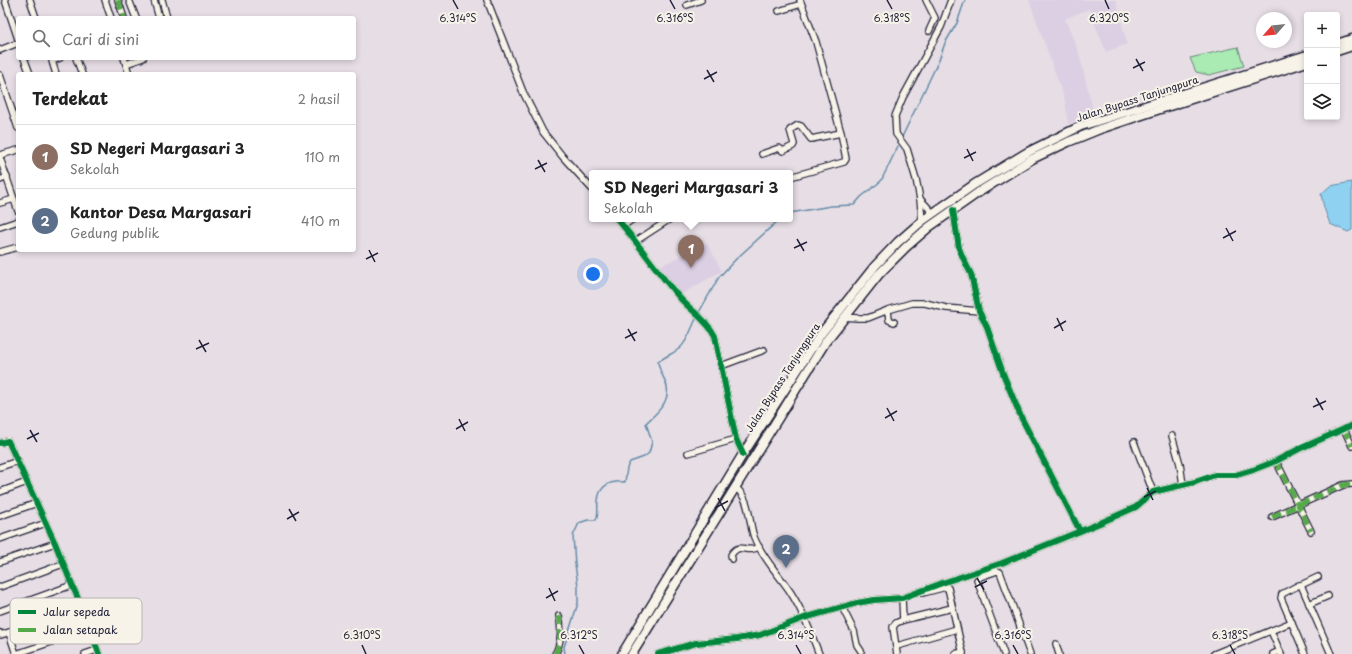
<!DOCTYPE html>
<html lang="id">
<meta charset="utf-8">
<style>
body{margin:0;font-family:"Playpen Sans",sans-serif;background:#f2f2f2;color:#222}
.controls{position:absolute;right:12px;top:12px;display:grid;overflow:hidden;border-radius:4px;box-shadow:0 2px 6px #0003}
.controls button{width:36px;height:36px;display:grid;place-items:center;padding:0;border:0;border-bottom:1px solid #e0e0e0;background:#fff;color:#222;font:20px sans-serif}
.compass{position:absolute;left:1256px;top:12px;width:36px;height:36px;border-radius:50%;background:#fff;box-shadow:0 2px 6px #0003;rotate:242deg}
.you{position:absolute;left:593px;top:274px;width:14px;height:14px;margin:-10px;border:3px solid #fff;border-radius:50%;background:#1a73e8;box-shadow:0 0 0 6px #1a73e833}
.badge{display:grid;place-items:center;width:26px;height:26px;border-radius:50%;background:#22223b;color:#fff;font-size:13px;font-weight:700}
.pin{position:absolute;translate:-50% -33px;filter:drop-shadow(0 1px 2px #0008)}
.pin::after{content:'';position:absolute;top:21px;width:14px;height:12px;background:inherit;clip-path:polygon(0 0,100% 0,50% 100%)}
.popup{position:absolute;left:589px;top:170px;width:204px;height:52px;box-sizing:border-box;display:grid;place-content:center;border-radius:4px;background:#fff;filter:drop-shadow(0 1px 3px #0005);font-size:13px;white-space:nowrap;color:#767676}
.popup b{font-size:15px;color:#222}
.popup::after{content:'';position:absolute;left:50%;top:100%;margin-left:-8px;border:8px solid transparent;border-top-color:#fff}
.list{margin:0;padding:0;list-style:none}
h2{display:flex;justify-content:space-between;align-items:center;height:52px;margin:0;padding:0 16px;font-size:17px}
h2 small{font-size:13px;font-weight:400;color:#767676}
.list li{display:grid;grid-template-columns:26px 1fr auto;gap:12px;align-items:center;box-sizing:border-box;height:64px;padding:0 16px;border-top:1px solid #e0e0e0}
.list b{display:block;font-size:15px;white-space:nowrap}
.list p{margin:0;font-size:13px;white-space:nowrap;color:#767676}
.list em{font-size:13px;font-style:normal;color:#767676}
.icon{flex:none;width:22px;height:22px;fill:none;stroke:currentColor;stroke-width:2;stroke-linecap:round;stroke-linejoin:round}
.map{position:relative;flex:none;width:1352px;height:654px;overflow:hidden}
.search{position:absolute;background:#fff;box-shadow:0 2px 6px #0003;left:16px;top:16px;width:340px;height:44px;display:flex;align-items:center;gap:10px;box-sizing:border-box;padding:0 14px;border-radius:4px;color:#767676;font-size:15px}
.panel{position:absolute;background:#fff;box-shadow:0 2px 6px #0003;left:16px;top:72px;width:340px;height:180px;border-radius:4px}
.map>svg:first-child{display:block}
.built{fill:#dccfe3}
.green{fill:#aaeab3;stroke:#668677}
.water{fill:#8fd1f0;stroke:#638ba8}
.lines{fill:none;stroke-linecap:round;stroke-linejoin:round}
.stream{stroke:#638ba8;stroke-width:1.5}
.minor-casing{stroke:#22223b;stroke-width:8}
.highway-casing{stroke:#22223b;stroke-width:11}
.minor{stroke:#f7f3e8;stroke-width:5.5}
.highway{stroke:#f7f3e8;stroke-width:8}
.quiet{stroke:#53aa46;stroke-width:5;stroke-dasharray:10 5;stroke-linecap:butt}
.cycleway-casing{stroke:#f7f3e8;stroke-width:8}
.cycleway{stroke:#00873e;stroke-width:6}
.ticks{fill:none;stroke:#22223b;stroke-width:1.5}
.labels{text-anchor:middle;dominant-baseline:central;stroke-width:4;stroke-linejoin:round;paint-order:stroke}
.street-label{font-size:10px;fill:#22223b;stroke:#f7f3e8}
.key{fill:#f7f3e8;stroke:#b7b4b4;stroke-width:1}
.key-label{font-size:11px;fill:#22223b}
.ticks-label{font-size:10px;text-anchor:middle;fill:#22223b;stroke:#f7f3e8;stroke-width:4;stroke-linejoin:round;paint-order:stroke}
</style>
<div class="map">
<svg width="1352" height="654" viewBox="0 0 1352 654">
<rect width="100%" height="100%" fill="#e7dee5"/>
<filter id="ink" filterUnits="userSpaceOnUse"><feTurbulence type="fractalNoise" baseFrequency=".025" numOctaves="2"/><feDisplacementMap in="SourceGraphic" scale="8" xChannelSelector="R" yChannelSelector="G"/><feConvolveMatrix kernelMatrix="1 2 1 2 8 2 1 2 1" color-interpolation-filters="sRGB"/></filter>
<g filter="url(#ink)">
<g class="built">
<polygon points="1029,0 1116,0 1127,44 1106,52 1089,9 1065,19 1079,53 1094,114 1068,124 1065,101"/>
<polygon points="707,243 722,271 680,295 660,266"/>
</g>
<polygon class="green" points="1238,47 1244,66 1209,75 1196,72 1190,58"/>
<polygon class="water" points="1352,182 1352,230 1348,232 1330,224 1324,208 1321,194 1330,186"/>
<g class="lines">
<g class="stream">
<polyline points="902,137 939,60 945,43 957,23 965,0"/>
<polyline points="790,213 831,206 854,205 861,197 881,181 898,146"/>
<polyline points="698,314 719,277 736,259 780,219"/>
<path d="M565 654 564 647 578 603V586L575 564 573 536 579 523 588 520H596C599 514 597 508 598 501 599 485 610 481 625 482L627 468 630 462 644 457 649 453 652 442 646 423C658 412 672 400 666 383 663 376 659 370 658 362 665 356 673 354 680 348 688 341 692 326 697 317"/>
</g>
<defs>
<g id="minor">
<polyline points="5,0 18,39"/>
<polyline points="30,0 36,18"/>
<polyline points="105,0 111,18"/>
<polyline points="118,0 124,18"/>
<polyline points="129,0 136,18"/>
<polyline points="154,0 159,18"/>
<polyline points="162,0 167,18"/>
<polyline points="487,0 523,92 543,132 563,157 592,189"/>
<polyline points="926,0 935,18 929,31"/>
<polyline points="687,5 701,0"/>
<polyline points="779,11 801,4"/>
<polyline points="0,50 18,43"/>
<polyline points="24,58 30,74"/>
<polyline points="76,58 82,74"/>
<polyline points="124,58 129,74"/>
<polyline points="126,64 143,58"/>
<polyline points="56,74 52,61 60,58"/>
<polyline points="0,75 18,128"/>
<polyline points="762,154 779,148 783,151 793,146 794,144 790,130 798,125 801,126 811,139 841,133"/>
<polyline points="0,155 18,150"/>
<polyline points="0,158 18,211"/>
<polyline points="790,177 844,162 846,159 841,133 816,42 800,0"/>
<polyline points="0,180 7,177"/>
<polyline points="920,199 933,213"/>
<polyline points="0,203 14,199"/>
<polyline points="953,210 959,248 963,258 971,274 979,311 987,327 1004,376 1021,417 1080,531"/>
<path d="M617 219C639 244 657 272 679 297 691 311 707 320 715 336L736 439 743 454"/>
<polyline points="922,221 920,199 916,179 907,149 896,134 895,116 903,97 941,27 951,0"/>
<polyline points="623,226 633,219"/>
<polyline points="0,227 18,221"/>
<polyline points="636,241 670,219"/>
<polyline points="0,252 18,247"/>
<polyline points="888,310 889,320 894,322"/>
<polyline points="844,317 857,318 868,318 888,310 912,303 925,303 946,308 979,311"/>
<polyline points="721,366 764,350"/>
<polyline points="1344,429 1352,446"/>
<polyline points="1172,436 1180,464 1183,485"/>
<polyline points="1134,442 1153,492"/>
<polyline points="0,443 8,441 55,543 72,585 84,612 99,654"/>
<polyline points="688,453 736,439"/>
<polyline points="1276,461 1311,531"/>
<polyline points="0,467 18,461"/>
<path d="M735 487C751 499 748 520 754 537 761 556 780 576 791 593 803 612 811 633 819 654"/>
<polyline points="0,492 27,482"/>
<polyline points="0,516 37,503"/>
<polyline points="1272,517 1343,485 1352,484"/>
<polyline points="0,539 46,523"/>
<path d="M732 559 731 555C739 543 743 551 753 549 755 549 757 547 759 547"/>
<polyline points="0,562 55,543"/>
<polyline points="1301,585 1318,577"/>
<polyline points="0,587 63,564"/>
<polyline points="923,593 946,587 948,588 963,654"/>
<polyline points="902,598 903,620"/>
<polyline points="1309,604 1328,596"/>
<polyline points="842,607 854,631 857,645 861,651"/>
<polyline points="0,611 72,585"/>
<polyline points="1271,631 1281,654"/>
<polyline points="0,633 1,635 81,606"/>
<polyline points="9,633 16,654 90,629"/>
<polyline points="1056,644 1059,654"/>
<polyline points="897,646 957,629"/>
<polyline points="85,654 97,650"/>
<path d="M555 654C561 644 562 628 559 616"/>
<polyline points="658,654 696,643 737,639 760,635 804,618 857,603 874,600 902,598 945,582 1002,563 1100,523 1136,507 1153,492 1195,482 1215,475 1236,475 1253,470 1276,461 1299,449 1344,429 1352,425"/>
<polyline points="897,654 893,627 896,623 903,620 952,608"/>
<polyline points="955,654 963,652"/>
<polyline points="1004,654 977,580 980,577 997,571 1000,572 1030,654"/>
<polyline points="1214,654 1292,622"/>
<polyline points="1273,654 1280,651"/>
<polyline points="1305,654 1281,598 1282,594 1299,585 1301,585 1331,654"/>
</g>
<g id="highway">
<polyline points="1337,44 1352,39"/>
<polyline points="1337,51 1352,46"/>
<polyline points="622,654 743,454 820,335 875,266 898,242 922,221 975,184 1028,152 1081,126 1307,55"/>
<polyline points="632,654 826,341 879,274 906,247 929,227 979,192 1032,159 1068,142 1100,129 1160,109 1307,62"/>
</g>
</defs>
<use href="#minor" class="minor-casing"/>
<use href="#highway" class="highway-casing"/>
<use href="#minor" class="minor"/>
<use href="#highway" class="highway"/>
<g class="quiet">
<polyline points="118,0 124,18"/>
<polyline points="1344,429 1352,446"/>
<polyline points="1276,461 1311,531"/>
<polyline points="1272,517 1343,485 1352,484"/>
<path d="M555 654C561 644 562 628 559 616"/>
</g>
<defs>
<g id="cycleway">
<polyline points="953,210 959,248 963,258 971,274 979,311 987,327 1004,376 1021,417 1080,531"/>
<path d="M617 219C639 244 657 272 679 297 691 311 707 320 715 336L736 439 743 454"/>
<polyline points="0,443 8,441 55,543 72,585 84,612 99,654"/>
<polyline points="658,654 696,643 737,639 760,635 804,618 857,603 874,600 902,598 945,582 1002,563 1100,523 1136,507 1153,492 1195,482 1215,475 1236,475 1253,470 1276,461 1299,449 1344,429 1352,425"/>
</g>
</defs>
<use href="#cycleway" class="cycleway-casing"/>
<use href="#cycleway" class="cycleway"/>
</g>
</g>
<path class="ticks" d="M453 0 458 9M670 0 675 9M887 0 892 9M1105 0 1109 9M1136 59 1143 71M1133 68 1145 62M707 70 714 82M704 79 717 72M967 149 973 161M964 158 976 152M538 160 545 172M535 169 547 163M1226 228 1233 241M1223 238 1236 231M797 239 804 251M794 248 807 242M369 250 375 262M366 259 378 253M1057 318 1063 331M1054 328 1066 321M628 329 635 341M625 338 637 332M199 340 206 352M196 349 209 343M1316 398 1323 410M1313 407 1326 401M887 408 894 421M885 418 897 411M459 419 465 431M456 429 468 422M30 430 37 442M27 439 39 433M1147 488 1153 500M1144 497 1156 491M718 498 725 511M715 508 728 501M289 509 296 521M287 519 299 512M977 578 984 590M975 587 987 581M549 588 555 601M546 598 558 591M362 645 366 654M579 645 584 654M796 645 801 654M1013 645 1018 654M1230 645 1235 654"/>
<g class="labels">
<g class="street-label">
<text transform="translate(1137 98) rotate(-18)">Jalan Bypass Tanjungpura</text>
<text transform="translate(782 377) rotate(-57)">Jalan Bypass Tanjungpura</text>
</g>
</g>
<rect x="10" y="598" width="132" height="46" rx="6" class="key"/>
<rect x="18" y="610" width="18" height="4" fill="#00873e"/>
<rect x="18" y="628" width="18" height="4" fill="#53aa46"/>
<g class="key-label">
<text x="43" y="616">Jalur sepeda</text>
<text x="43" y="634">Jalan setapak</text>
</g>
<g class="ticks-label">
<text x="458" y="22">6.314°S</text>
<text x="675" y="22">6.316°S</text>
<text x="892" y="22">6.318°S</text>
<text x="1109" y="22">6.320°S</text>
<text x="362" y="639">6.310°S</text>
<text x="579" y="639">6.312°S</text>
<text x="796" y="639">6.314°S</text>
<text x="1013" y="639">6.316°S</text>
<text x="1230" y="639">6.318°S</text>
</g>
</svg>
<div class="controls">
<button>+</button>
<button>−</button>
<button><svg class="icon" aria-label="layers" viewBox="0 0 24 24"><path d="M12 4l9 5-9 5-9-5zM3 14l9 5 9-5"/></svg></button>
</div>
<svg class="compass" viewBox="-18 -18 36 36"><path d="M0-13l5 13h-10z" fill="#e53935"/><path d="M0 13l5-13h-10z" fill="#767676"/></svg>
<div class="you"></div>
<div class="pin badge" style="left:691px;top:268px;background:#8d6e63">1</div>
<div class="popup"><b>SD Negeri Margasari 3</b>Sekolah</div>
<div class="pin badge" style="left:786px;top:568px;background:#5c6f8a">2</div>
<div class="search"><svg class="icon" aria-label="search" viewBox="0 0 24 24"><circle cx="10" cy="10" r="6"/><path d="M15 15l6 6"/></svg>Cari di sini</div>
<section class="panel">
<h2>Terdekat<small>2 hasil</small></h2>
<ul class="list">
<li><span class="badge" style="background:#8d6e63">1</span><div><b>SD Negeri Margasari 3</b><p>Sekolah</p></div><em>110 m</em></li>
<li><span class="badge" style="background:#5c6f8a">2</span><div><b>Kantor Desa Margasari</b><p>Gedung publik</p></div><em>410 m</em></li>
</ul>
</section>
</div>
